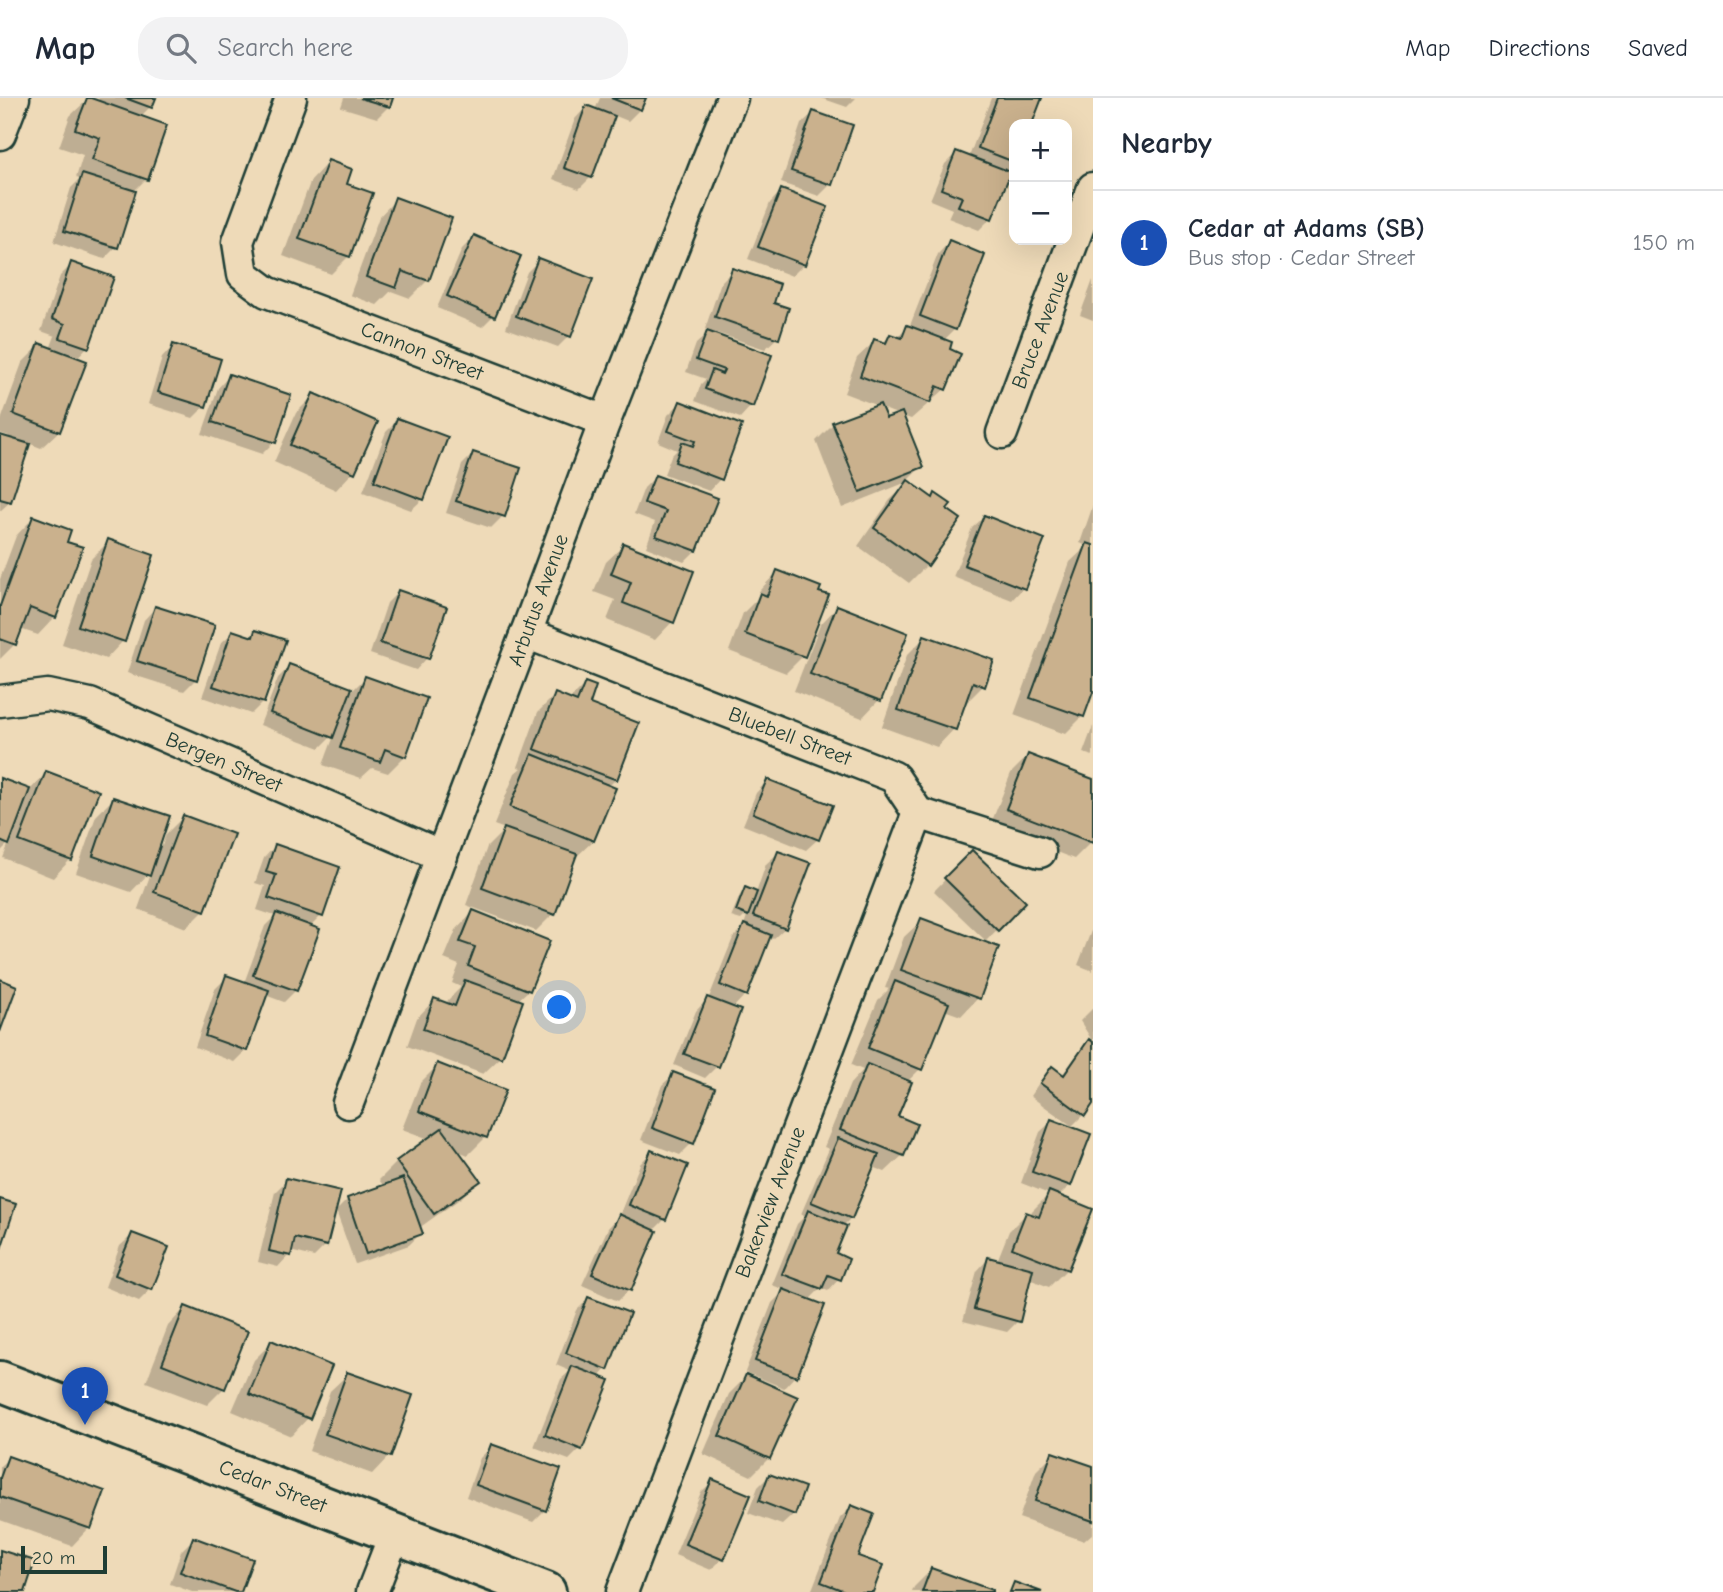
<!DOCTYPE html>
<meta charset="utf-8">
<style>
body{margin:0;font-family:"Comic Neue",sans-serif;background:#f2f2f3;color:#1f2937}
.controls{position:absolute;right:21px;top:21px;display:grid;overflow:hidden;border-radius:14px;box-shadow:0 7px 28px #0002}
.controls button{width:63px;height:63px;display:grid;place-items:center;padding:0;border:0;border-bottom:2px solid #e0e1e3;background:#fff;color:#1f2937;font:35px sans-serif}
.scale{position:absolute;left:21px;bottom:18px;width:86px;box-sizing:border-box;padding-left:7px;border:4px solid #1f3d34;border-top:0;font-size:19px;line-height:24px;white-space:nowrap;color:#1f3d34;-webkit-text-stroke:5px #eedab8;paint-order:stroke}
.you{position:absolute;left:560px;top:910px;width:24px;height:24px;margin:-18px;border:5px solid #fff;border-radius:50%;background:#1a73e8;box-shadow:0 0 0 10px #1a73e833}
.badge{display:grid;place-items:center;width:46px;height:46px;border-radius:50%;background:#1f6fb2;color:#fff;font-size:23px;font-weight:700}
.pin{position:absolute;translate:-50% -58px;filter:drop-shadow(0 2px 4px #0008)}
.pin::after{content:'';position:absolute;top:37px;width:24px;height:21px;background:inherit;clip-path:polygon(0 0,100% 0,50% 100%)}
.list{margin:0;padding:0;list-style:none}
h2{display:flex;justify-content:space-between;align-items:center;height:91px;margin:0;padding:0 28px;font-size:30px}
h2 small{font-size:23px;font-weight:400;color:#747a83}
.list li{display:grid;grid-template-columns:46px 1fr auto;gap:21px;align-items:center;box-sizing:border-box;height:105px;padding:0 28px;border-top:2px solid #e0e1e3}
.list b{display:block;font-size:26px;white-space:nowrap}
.list p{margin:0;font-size:23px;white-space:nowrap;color:#747a83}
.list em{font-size:23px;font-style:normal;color:#747a83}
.icon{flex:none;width:38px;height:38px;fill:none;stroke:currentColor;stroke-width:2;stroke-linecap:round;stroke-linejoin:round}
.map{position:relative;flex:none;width:1093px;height:1494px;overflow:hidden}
header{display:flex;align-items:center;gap:42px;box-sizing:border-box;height:98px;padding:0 35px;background:#fff;border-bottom:2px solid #e0e1e3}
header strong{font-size:33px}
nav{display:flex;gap:38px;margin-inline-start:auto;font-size:24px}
.search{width:490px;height:63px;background:#f2f2f3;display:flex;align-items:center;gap:18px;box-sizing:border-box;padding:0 24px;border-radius:28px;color:#747a83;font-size:26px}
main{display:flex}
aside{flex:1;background:#fff}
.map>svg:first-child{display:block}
.shadow{fill:#0003;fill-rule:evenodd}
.building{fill:#cab18d;stroke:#1f3d34;stroke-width:2}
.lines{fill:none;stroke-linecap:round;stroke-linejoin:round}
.street-casing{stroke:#1f3d34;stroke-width:35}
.secondary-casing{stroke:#1f3d34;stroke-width:44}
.street{stroke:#eedab8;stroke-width:30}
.secondary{stroke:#eedab8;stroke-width:38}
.labels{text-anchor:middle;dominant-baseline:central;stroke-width:7;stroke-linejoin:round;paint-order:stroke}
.street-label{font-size:21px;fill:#1f3d34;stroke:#eedab8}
</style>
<header>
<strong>Map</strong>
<div class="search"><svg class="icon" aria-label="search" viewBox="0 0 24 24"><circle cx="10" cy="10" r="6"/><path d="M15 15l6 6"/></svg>Search here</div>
<nav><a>Map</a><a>Directions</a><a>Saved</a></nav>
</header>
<main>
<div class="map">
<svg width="1093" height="1494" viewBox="0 0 1093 1494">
<rect width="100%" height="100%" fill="#eedab8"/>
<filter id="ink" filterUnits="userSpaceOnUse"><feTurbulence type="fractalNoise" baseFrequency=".0143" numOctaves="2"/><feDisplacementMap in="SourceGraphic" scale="14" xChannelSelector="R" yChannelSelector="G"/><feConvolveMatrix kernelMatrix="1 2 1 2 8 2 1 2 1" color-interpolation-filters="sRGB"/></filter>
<g filter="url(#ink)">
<g class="shadow">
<polygon points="99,0 154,0 150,9 140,19 146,81 134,93 116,149 104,161 54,144 71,90 80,81 76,80 83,57 59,49 70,18 88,1 97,4"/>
<polygon points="344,0 391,0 388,9 377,20 341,9"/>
<polygon points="600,0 644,0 640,11 628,23 613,17 591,79 579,91 553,81 575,21 586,9 595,12"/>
<polygon points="821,0 856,0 847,9"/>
<polygon points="991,0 1040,0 1030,26 1014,26 1014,65 1006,74 991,120 979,132 948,120 952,111 930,102 945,66 956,55 969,59"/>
<polygon points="813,15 831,86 819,98 781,85 801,26"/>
<polygon points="328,64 344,87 349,158 331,176 283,158 311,82"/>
<polygon points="781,93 804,166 792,178 748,161 770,105"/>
<polygon points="396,101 428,182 410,200 391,193 377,207 350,197 379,119"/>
<polygon points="474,139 493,218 482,229 437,210 462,151"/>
<path d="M949 144 955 231 943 243 948 252 945 291 911 321 902 318 922 368 906 384H907L842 410 816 343 833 326 878 308 844 295 857 260 875 243 882 246 890 238 897 240 908 229 909 230 938 156ZM879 309 899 317 885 322Z"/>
<polygon points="539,162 569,238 558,249 506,230 527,174"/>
<polygon points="72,166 87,249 76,261 59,333 41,350 28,345 10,404 0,413 0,339 8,341 9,338 0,335 0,325 22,265 40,247 50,251 55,238 41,233 60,178"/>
<polygon points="733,172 772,206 777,240 765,251 717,235 716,238 751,308 740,320 695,303 701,286 706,281 686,274 696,246 710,233 705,231 721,184"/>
<polygon points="1093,182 1093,222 1080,217"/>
<polygon points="173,248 205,308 193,320 148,306 162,260"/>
<polygon points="229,278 289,298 274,344 262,356 202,336 218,290"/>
<polygon points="313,298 353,374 336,392 274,364 296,315"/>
<polygon points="680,305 720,381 709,393 664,376 671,358 677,352 658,344 668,317"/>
<polygon points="398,322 423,401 411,412 363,394 386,334"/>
<polygon points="473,356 503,418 491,430 446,415 462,367"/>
<polygon points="655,379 696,452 684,464 646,449 655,424 634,416 644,390"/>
<polygon points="908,385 959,422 927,467 909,485 858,448 890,402"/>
<polygon points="1093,407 1093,589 1082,619 1065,636 1014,617 1070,464 1087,448 1080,445"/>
<polygon points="984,419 1023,490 1012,502 953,479 972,430"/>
<polygon points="33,420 65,445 55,519 38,537 20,531 15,546 0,561 0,481 16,438"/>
<polygon points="109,443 123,543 106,561 62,546 91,461"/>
<polygon points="624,447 672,524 655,542 607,522 615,502 594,494 606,464"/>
<polygon points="777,474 803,558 786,575 729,553 743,515 756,502 760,492"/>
<polygon points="398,494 427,560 416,572 370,556 387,505"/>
<polygon points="837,509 879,602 862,620 794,593 820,527"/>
<polygon points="155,510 196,581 184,593 127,575 144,522"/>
<polygon points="233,534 250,540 255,534 263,604 251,616 202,599 221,545"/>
<polygon points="925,539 983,588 966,605 964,604 954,631 937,649 882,629 907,557"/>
<polygon points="290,568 346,599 365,580 405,658 388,675 372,670 361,680 323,667 335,635 320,650 260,627 278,580"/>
<polygon points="585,586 587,607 636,626 616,681 608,689 613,691 593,743 575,760 553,816 536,833 466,807 487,749 505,731 494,727 515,675 521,670 518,669 538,614 555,597 569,602"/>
<polygon points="1093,628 1093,658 1083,655"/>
<polygon points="1028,658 1093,683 1093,739 1091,744 1074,761 990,728 1011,675"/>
<polygon points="46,675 70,762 53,780 3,760 9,745 0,754 0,682 29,693"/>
<polygon points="767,683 818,741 806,752 743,727 756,695"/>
<polygon points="113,701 159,747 162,748 166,736 183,719 204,812 186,830 138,811 152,772 131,794 76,775 96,718"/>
<polygon points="275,748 321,818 310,829 296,892 284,904 265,897 246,952 234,964 195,949 215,891 227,879 244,885 265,828 275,818 257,812 265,788 255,785 264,760"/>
<polygon points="972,754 1024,804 986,843 934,793"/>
<polygon points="778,755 785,830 773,841 768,839 745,897 732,911 717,968 705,980 674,967 696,913 707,901 708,902 733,840 743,830 748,815 741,822 731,819 740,797 746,791 756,795 766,766"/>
<polygon points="473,814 529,892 517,903 501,959 483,976 407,948 417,920 434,902 446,907 448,902 461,889 452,885 459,867 444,861 456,832"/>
<polygon points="922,822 978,900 961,918 944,912 920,971 907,984 896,1019 903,1057 885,1074 872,1069 851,1120 843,1128 833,1156 839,1181 828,1193 821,1190 808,1203 795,1278 784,1290 745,1274 772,1205 785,1192 772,1187 797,1126 805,1118 801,1116 829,1051 824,1049 850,986 863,972 851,967 878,902 889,891 885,890 904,839"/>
<polygon points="1093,828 1093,873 1078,867"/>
<polygon points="1092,911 1093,911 1093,944 1080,923"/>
<polygon points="1089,943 1093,946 1093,1003 1084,1016 1072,1028 1030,998 1041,982 1052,970 1062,977 1078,955"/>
<polygon points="438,967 486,1039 468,1057 456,1052 478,1083 461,1100 419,1130 421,1135 409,1147 355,1166 336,1113 348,1101 384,1088 379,1082 397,1064 429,1041 402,1031 420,985"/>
<polygon points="674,976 692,1045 680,1057 641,1042 662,987"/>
<polygon points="1052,1023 1070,1087 1058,1099 1090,1112 1067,1171 1049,1189 1029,1181 1018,1223 1007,1234 963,1223 977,1173 988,1161 997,1163 1009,1133 1026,1116 1030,1117 1032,1113 1049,1096 1021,1085 1040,1034"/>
<polygon points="651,1054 665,1121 653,1133 629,1192 618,1203 582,1187 608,1130 619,1118 640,1066"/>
<polygon points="287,1082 326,1147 314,1159 290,1153 289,1157 278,1169 258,1164 275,1094"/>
<polygon points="132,1137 151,1191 139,1203 105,1189 120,1148"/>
<polygon points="588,1201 606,1271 598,1280 580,1351 569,1362 534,1349 561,1281 570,1273 556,1267 577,1212"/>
<polygon points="185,1210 224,1290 207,1307 146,1284 168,1228"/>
<polygon points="272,1244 330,1269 308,1320 291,1338 232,1313 254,1262"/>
<polygon points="348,1276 389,1358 372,1376 309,1353 330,1293"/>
<polygon points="747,1278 769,1360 751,1378 703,1356 729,1296"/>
<polygon points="492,1348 545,1412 533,1424 466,1399 480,1360"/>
<polygon points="1053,1356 1093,1370 1093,1435 1084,1443 1019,1420 1036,1373"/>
<polygon points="9,1360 103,1394 89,1430 72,1448 0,1422 0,1368"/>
<polygon points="769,1378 794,1416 782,1427 748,1415 758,1389"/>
<polygon points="713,1383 722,1461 711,1472 675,1457 701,1394"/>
<polygon points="851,1409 856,1459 871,1494 811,1494 840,1420"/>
<polygon points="193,1441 239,1494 192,1494 170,1486 181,1453"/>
<polygon points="931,1472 990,1494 912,1494 914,1489"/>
</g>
<g class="building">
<polygon points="87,0 91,0 167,27 148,82 92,62 100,40 75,31"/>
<polygon points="125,0 156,0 152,10"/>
<polygon points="360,0 393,0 390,9"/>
<polygon points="611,0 646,0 641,12"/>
<polygon points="997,0 1042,0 1032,26 1014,26 1014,64 978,50"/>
<polygon points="586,7 615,18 592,80 564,70"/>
<polygon points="813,13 853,27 832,87 791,73"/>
<polygon points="956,53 1011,74 992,121 958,108 962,99 941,91"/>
<polygon points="328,62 352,71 347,86 373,95 350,159 299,141"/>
<polygon points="82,76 136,93 118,150 64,133"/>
<polygon points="781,91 828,109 805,167 758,149"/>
<polygon points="395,99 452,120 429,183 402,173 396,190 366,179"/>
<polygon points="474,137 521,158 495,219 447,198"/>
<polygon points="949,142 985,157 956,232 920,218"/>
<polygon points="538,160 593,181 571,239 516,218"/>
<polygon points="71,164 114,179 89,250 60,240 65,226 52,221"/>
<polygon points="732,170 780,186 774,205 789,210 779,241 715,219"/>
<polygon points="907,227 952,244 950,251 961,256 946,292 937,288 930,305 860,278 874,241 886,245 890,236 902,240"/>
<polygon points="707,233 772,257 753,309 705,291 712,272 722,276 724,272 696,262"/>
<polygon points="39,245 87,263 60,334 13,316"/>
<polygon points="173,246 221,261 206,309 158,294"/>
<polygon points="229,276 291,297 276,345 212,324"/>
<polygon points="313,295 378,324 355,375 290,347"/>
<polygon points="680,303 742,327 722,382 675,364 682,344 693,348 695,343 668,333"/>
<polygon points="880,306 886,320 902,314 924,369 860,394 832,324"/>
<polygon points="397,320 448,339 424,402 374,383"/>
<polygon points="0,337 30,346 11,404 0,401"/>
<polygon points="473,354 521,370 505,419 456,403"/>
<polygon points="655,377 718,400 697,453 656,438 666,413 644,405"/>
<polygon points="908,382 933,400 935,395 951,406 947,411 961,421 928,468 874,430"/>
<polygon points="984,417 1045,441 1025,491 964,467"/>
<polygon points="33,418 71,432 67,444 83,449 56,520 30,510 16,547 0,541 0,508"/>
<polygon points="108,441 154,457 125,544 78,528"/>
<polygon points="623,445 694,473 674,525 623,505 631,484 611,476"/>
<polygon points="1087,445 1093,447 1093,594 1084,619 1030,600"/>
<polygon points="777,472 821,489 819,494 829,497 805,559 745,536 760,495 767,498"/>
<polygon points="398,492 447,509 429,561 380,545"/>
<polygon points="837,507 908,535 881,603 810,576"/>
<polygon points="155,508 215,527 197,582 137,563"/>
<polygon points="232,532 253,539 255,532 286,542 264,605 213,588"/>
<polygon points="924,537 994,562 985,589 973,584 956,632 898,612"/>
<polygon points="289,566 352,590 333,640 270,615"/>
<polygon points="365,578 427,600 406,659 385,651 380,664 340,650"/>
<polygon points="585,584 596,588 590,606 639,625 617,682 534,651 555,595 577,604"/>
<polygon points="532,656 616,690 594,743 510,709"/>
<polygon points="1028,656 1093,681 1093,745 1006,711"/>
<polygon points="46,673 99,693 72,763 19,743"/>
<polygon points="0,680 30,691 9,747 0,743"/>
<polygon points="767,681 833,707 819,742 753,715"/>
<polygon points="113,699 170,718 150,778 93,758"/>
<polygon points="183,717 234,736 205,813 154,794"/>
<polygon points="504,730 577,756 555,817 482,790"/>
<polygon points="275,746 340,769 323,819 268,800 276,777 266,774"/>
<polygon points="972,752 1026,804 998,833 944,780"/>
<polygon points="778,753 811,765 786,831 753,818"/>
<polygon points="745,789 757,794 748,818 736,813"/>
<polygon points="473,812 550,843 530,893 468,868 475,849 460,844"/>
<polygon points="276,815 320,831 297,893 253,877"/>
<polygon points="921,820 999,849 980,901 901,872"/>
<polygon points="744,826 771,837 747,898 720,887"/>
<polygon points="226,877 269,892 247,953 205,938"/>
<polygon points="0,881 17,888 0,934"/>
<polygon points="465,882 523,903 502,960 423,931 434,900 455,908"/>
<polygon points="895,883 949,905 922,972 868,950"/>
<polygon points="707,899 741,912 719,969 684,956"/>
<polygon points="1089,941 1093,944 1093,1006 1085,1018 1040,985 1052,968 1064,977"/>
<polygon points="437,965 506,992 487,1040 419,1013"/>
<polygon points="867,966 912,984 898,1018 917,1026 904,1058 840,1032"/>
<polygon points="673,974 715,990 694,1046 652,1030"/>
<polygon points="1051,1021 1091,1036 1071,1088 1032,1074"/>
<polygon points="442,1030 481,1083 434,1116 396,1063"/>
<polygon points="838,1040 879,1056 852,1121 811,1104"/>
<polygon points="651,1052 688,1067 666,1122 629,1107"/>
<polygon points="286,1080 341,1093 327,1148 295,1140 291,1158 269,1153"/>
<polygon points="403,1080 423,1136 366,1156 347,1100"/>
<polygon points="1049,1093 1093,1111 1068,1172 1012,1150 1026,1114 1039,1119"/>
<polygon points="0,1101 16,1106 0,1154"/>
<polygon points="808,1112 847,1128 836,1155 849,1161 841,1182 828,1177 822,1191 782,1176"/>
<polygon points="619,1116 657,1133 631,1193 592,1176"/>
<polygon points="132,1135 169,1149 152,1192 115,1177"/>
<polygon points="988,1159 1033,1171 1020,1224 974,1211"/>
<polygon points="783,1191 825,1207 797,1279 755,1263"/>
<polygon points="588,1199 630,1215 608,1272 566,1255"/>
<polygon points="185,1208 248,1233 225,1291 162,1266"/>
<polygon points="271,1242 332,1268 310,1321 249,1296"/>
<polygon points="572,1268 610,1282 582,1352 545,1337"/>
<polygon points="347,1274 413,1297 391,1359 325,1336"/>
<polygon points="746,1276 798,1299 770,1361 719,1338"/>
<polygon points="491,1346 561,1371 546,1413 476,1387"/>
<polygon points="1052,1354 1093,1368 1093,1423 1035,1403"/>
<polygon points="8,1358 105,1393 91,1431 0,1399 0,1380"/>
<polygon points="769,1376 805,1389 795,1417 759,1403"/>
<polygon points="712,1381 751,1397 724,1462 685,1446"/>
<polygon points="851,1407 874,1416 858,1458 883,1467 873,1494 847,1494 821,1484"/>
<polygon points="193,1439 253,1461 241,1494 235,1494 180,1474"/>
<polygon points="0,1452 35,1463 25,1494 0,1494"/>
<polygon points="931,1470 992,1492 992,1494 922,1494"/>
<polygon points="1014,1484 1042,1494 1010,1494"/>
</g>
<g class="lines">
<defs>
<g id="street">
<polyline points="291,0 238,144 243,176 267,194 605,323"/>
<polyline points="0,36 14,0"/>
<polyline points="1002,335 1093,90"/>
<polyline points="526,535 894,679 918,715 1040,754"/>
<polyline points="0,603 48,597 90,606 442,758"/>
<polyline points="348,1005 526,535 605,323 732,0"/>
<polyline points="372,1494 395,1435"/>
<polyline points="622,1494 918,715"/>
</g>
<polyline id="secondary" points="0,1283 546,1494"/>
</defs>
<use href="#street" class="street-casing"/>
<use href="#secondary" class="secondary-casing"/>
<use href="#street" class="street"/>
<use href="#secondary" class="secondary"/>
</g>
</g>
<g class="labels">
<g class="street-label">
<text transform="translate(1040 232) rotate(-69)">Bruce Avenue</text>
<text transform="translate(422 253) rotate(21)">Cannon Street</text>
<text transform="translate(538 502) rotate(-70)">Arbutus Avenue</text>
<text transform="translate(790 638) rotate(21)">Bluebell Street</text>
<text transform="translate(224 664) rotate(23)">Bergen Street</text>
<text transform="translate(770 1104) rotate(-69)">Bakerview Avenue</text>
<text transform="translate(273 1388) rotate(21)">Cedar Street</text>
</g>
</g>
</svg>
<div class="controls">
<button>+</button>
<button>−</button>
</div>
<div class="scale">20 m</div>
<div class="you"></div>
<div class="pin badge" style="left:85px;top:1327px;background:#1a4fb4">1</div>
</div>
<aside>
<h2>Nearby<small></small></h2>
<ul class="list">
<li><span class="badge" style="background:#1a4fb4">1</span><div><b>Cedar at Adams (SB)</b><p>Bus stop · Cedar Street</p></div><em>150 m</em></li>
</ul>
</aside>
</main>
